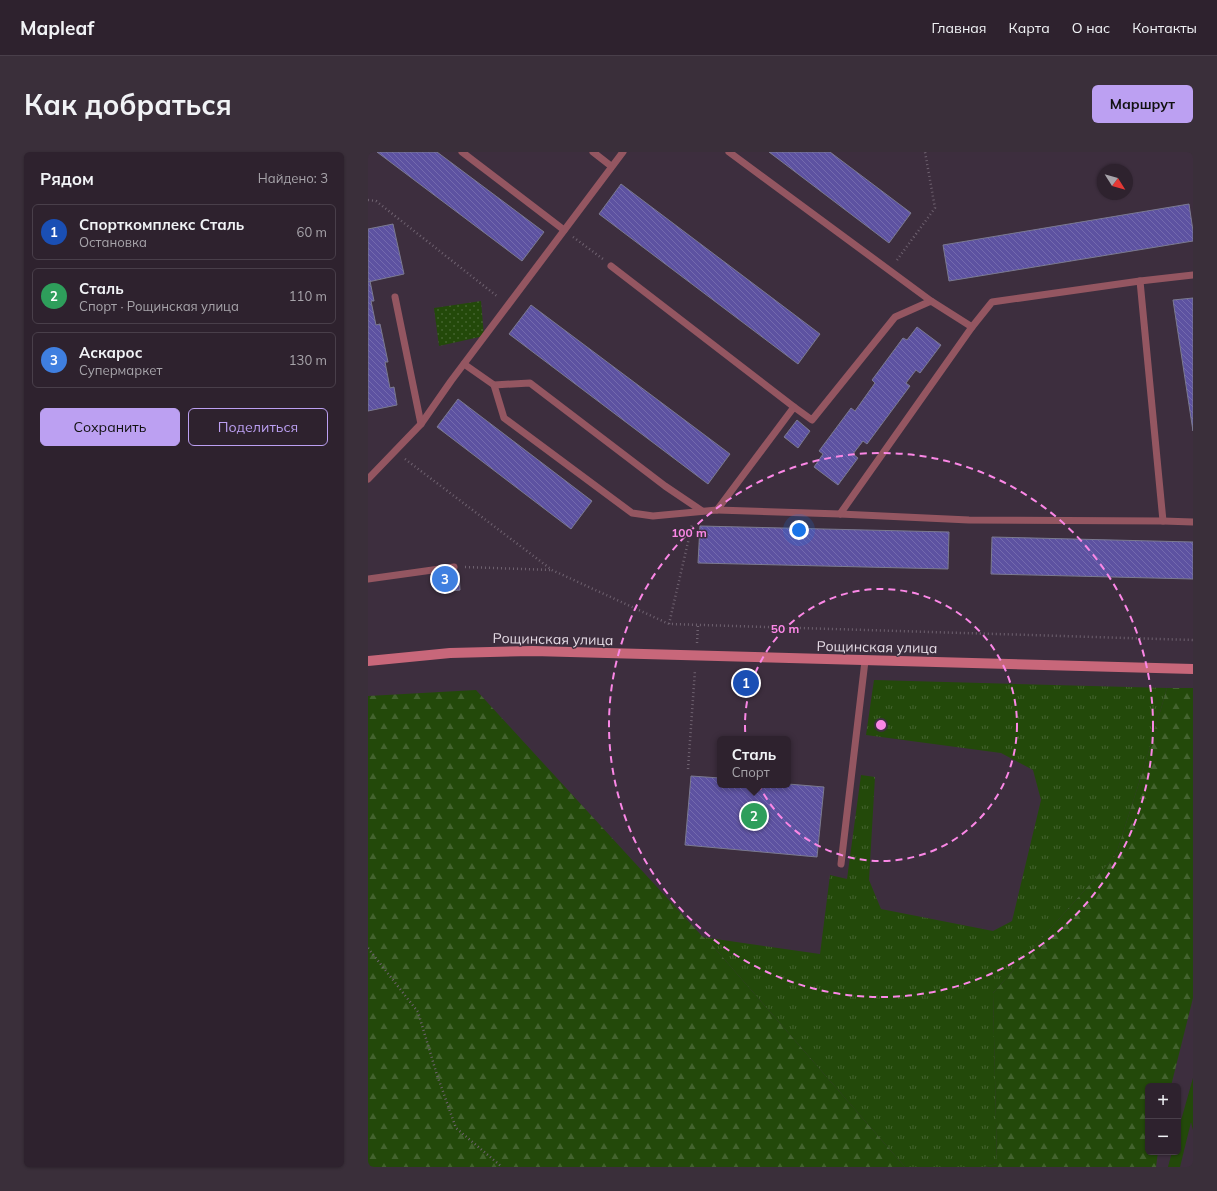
<!DOCTYPE html>
<html lang="ru">
<meta charset="utf-8">
<style>
body{margin:0;font-family:Mulish,sans-serif;background:#3a2f3a;color:#f1f3f6}
.controls{position:absolute;right:12px;bottom:12px;display:grid;overflow:hidden;border-radius:6px;box-shadow:0 1px 3px #0004}
.controls button{width:36px;height:36px;display:grid;place-items:center;padding:0;border:0;border-bottom:1px solid #493f4a;background:#2e222e;color:#f1f3f6;font:20px sans-serif}
.compass{position:absolute;left:729px;top:12px;width:36px;height:36px;border-radius:50%;background:#2e222e;box-shadow:0 1px 3px #0004;rotate:127deg}
.you{position:absolute;left:431px;top:378px;width:14px;height:14px;margin:-10px;border:3px solid #fff;border-radius:50%;background:#1a73e8;box-shadow:0 0 0 6px #1a73e833}
.badge{display:grid;place-items:center;width:26px;height:26px;border-radius:50%;background:#bca0f2;color:#fff;font-size:13px;font-weight:700}
.pin{position:absolute;translate:-50% -50%;border:2px solid #fff;box-shadow:0 1px 4px #0006}
.popup{position:absolute;left:349px;top:584px;width:74px;height:52px;box-sizing:border-box;display:grid;place-content:center;border-radius:6px;background:#2e222e;filter:drop-shadow(0 1px 3px #0005);font-size:13px;white-space:nowrap;color:#a7a4aa}
.popup b{font-size:15px;color:#f1f3f6}
.popup::after{content:'';position:absolute;left:50%;top:100%;margin-left:-8px;border:8px solid transparent;border-top-color:#2e222e}
.list{margin:0;padding:0;list-style:none}
h2{display:flex;justify-content:space-between;align-items:center;height:52px;margin:0;padding:0 16px;font-size:17px}
h2 small{font-size:13px;font-weight:400;color:#a7a4aa}
.list li{display:grid;grid-template-columns:26px 1fr auto;gap:12px;align-items:center;box-sizing:border-box;height:56px;margin:0 8px 8px;padding:0 8px;border:1px solid #493f4a;border-radius:6px}
.list b{display:block;font-size:15px;white-space:nowrap}
.list p{margin:0;font-size:13px;white-space:nowrap;color:#a7a4aa}
.list em{font-size:13px;font-style:normal;color:#a7a4aa}
.actions{display:flex;gap:8px;padding:12px 16px}
.actions a{flex:1;padding:9px 0;border:1px solid #bca0f2;border-radius:6px;text-align:center;font-size:14px;color:#bca0f2}
.actions .main{background:#bca0f2;color:#111}
.map{position:relative;flex:none;width:825px;height:1015px;overflow:hidden;border-radius:6px}
header{display:flex;align-items:center;gap:24px;box-sizing:border-box;height:56px;padding:0 20px;background:#2e222e;border-bottom:1px solid #493f4a}
header strong{font-size:19px}
nav{display:flex;gap:22px;margin-inline-start:auto;font-size:14px}
.intro{display:flex;align-items:center;justify-content:space-between;box-sizing:border-box;height:96px;padding:0 24px}
h1{margin:0;font-size:28px}
.button{padding:10px 18px;border-radius:6px;background:#bca0f2;color:#111;font-size:14px;font-weight:700}
main{display:flex;gap:24px;padding:0 24px}
aside{flex:1;background:#2e222e;border-radius:6px;box-shadow:0 1px 3px #0004}
.map>svg:first-child{display:block}
.grass{fill:url(#grass-tufts)}
.forest{fill:url(#forest-firs)}
.park{fill:url(#park-dots)}
.pitch{fill:#23490a}
.building{fill:url(#building-back-hatch);stroke:#7b7a90}
.lines{fill:none;stroke-linecap:round;stroke-linejoin:round}
.path{stroke:#6f6270;stroke-width:2.5;stroke-dasharray:1 3;stroke-linecap:butt}
.service{stroke:#945661;stroke-width:7}
.secondary{stroke:#c8677a;stroke-width:10}
.ring{fill:none;stroke:#fb87e6;stroke-width:2;stroke-dasharray:7 5}
.labels{text-anchor:middle;dominant-baseline:central;stroke-width:3;stroke-linejoin:round;paint-order:stroke}
.street-label{font-size:14px;fill:#e4dae4;stroke:#3d2e3e}
.centre{fill:#fb87e6;stroke:#3d2e3e;stroke-width:2}
.ring-label{font-size:12px;text-anchor:middle;font-weight:bold;fill:#fb87e6;stroke:#3d2e3e;stroke-width:3;stroke-linejoin:round;paint-order:stroke}
</style>
<header>
<strong>Mapleaf</strong>
<nav><a>Главная</a><a>Карта</a><a>О нас</a><a>Контакты</a></nav>
</header>
<div class="intro"><h1>Как добраться</h1><a class="button">Маршрут</a></div>
<main>
<aside>
<h2>Рядом<small>Найдено: 3</small></h2>
<ul class="list">
<li><span class="badge" style="background:#1a4fb4">1</span><div><b>Спорткомплекс Сталь</b><p>Остановка</p></div><em>60 m</em></li>
<li><span class="badge" style="background:#2e9e5b">2</span><div><b>Сталь</b><p>Спорт · Рощинская улица</p></div><em>110 m</em></li>
<li><span class="badge" style="background:#3f7fe0">3</span><div><b>Аскарос</b><p>Супермаркет</p></div><em>130 m</em></li>
</ul>
<div class="actions"><a class="main">Сохранить</a><a>Поделиться</a></div>
</aside>
<div class="map">
<svg width="825" height="1015" viewBox="0 0 825 1015">
<defs>
<pattern id="grass-tufts" width="24" height="20" patternUnits="userSpaceOnUse"><rect width="24" height="20" fill="#23490a"/><path d="M3 7l-1-3M5 7V3M7 7l1-3M15 17l-1-3M17 17v-4M19 17l1-3" fill="none" stroke="#43632e"/></pattern>
<pattern id="forest-firs" width="22" height="20" patternUnits="userSpaceOnUse"><rect width="22" height="20" fill="#23490a"/><path d="M5 1l3.5 6h-7zM16 11l3.5 6h-7z" fill="#43632e"/></pattern>
<pattern id="park-dots" width="8" height="8" patternUnits="userSpaceOnUse"><rect width="8" height="8" fill="#23490a"/><path d="M2 2h.1M6 6h.1" fill="none" stroke="#43632e" stroke-width="1.8" stroke-linecap="round"/></pattern>
<pattern id="building-back-hatch" width="6" height="6" patternUnits="userSpaceOnUse"><rect width="6" height="6" fill="#5d52a1"/><path d="M-1 5l2 2M0 0l6 6M5-1l2 2" fill="none" stroke="#746aae"/></pattern>
</defs>
<rect width="100%" height="100%" fill="#3d2e3e"/>
<polygon class="grass" points="506,528 799,536 777,612 748,703 625,841 629,1012 616,1015 537,1015 344,793 334,785 452,802 462,723 479,727 493,623 507,625 501,728 513,757 625,779 644,769 673,648 665,618 633,601 498,583"/>
<g class="forest">
<polygon points="799,536 825,536 825,846 803,934 780,934 780,1000 790,1000 788,1015 616,1015 629,1012 625,841 748,703 777,612"/>
<polygon points="108,538 334,784 344,793 537,1015 0,1015 0,544"/>
</g>
<polygon class="park" points="113,149 116,184 71,194 66,156"/>
<polygon class="pitch" points="825,926 825,978 823,970 812,1015 800,1015 804,1000 810,1000 810,979"/>
<g class="building">
<polygon points="9,0 69,0 176,80 154,109"/>
<polygon points="401,0 462,0 543,61 521,91"/>
<polygon points="253,32 452,182 430,212 231,62"/>
<polygon points="821,52 825,79 825,89 581,129 575,93"/>
<polygon points="25,72 36,122 0,130 0,77"/>
<polygon points="2,129 6,149 3,149 8,173 12,172 20,210 17,210 22,236 26,235 29,253 0,259 0,130"/>
<polygon points="825,146 825,279 805,148"/>
<polygon points="163,153 362,302 340,332 141,182"/>
<polygon points="549,175 573,193 552,221 548,218 538,231 542,234 499,292 495,289 485,302 490,306 470,333 446,315 455,302 451,299 483,256 487,259 507,231 504,228 535,186 539,188"/>
<polygon points="90,247 224,349 203,377 69,275"/>
<polygon points="429,268 442,279 430,296 416,285"/>
<polygon points="332,374 581,380 580,417 330,411"/>
<polygon points="624,385 825,390 825,427 623,422"/>
<polygon points="91,421 92,438 72,440 70,423"/>
<polygon points="323,624 352,626 352,633 420,632 456,635 449,705 317,693"/>
</g>
<g class="lines">
<g class="path">
<polyline points="0,48 8,49 130,145"/>
<polyline points="205,85 235,107"/>
<polyline points="529,108 567,56 557,0"/>
<polyline points="37,307 184,418 301,472 825,488"/>
<polyline points="97,415 184,418"/>
<polyline points="301,472 324,373"/>
<polyline points="329,491 330,473"/>
<polyline points="320,617 327,518"/>
<polyline points="0,796 50,860 69,923 88,976 134,1015"/>
</g>
<g class="service">
<polyline points="94,0 196,78"/>
<polyline points="225,0 243,14"/>
<polyline points="361,0 563,149"/>
<polyline points="243,114 426,255"/>
<polyline points="772,129 795,369"/>
<polyline points="27,145 53,272"/>
<polyline points="96,212 126,233 162,231 297,334 334,359"/>
<polyline points="126,233 136,266 264,361 285,364 349,358 426,255 444,268 527,165 563,149 604,175 624,150 772,129 825,123"/>
<polyline points="0,327 53,272 83,229 255,0"/>
<polyline points="349,358 472,362 601,368 795,369 825,370"/>
<polyline points="472,362 604,175"/>
<polyline points="0,427 86,415"/>
<polyline points="473,712 497,509"/>
</g>
<polyline class="secondary" points="0,509 82,501 165,499 825,517"/>
</g>
<g class="ring">
<circle cx="513" cy="573" r="136"/>
<circle cx="513" cy="573" r="272"/>
</g>
<g class="labels">
<g class="street-label">
<text transform="translate(185 487) rotate(1)">Рощинская улица</text>
<text transform="translate(509 495) rotate(1)">Рощинская улица</text>
</g>
</g>
<circle cx="513" cy="573" r="6" class="centre"/>
<g class="ring-label">
<text x="321" y="385">100 m</text>
<text x="417" y="481">50 m</text>
</g>
</svg>
<div class="controls">
<button>+</button>
<button>−</button>
</div>
<svg class="compass" viewBox="-18 -18 36 36"><path d="M0-13l5 13h-10z" fill="#e53935"/><path d="M0 13l5-13h-10z" fill="#a7a4aa"/></svg>
<div class="you"></div>
<div class="pin badge" style="left:378px;top:531px;background:#1a4fb4">1</div>
<div class="pin badge" style="left:386px;top:664px;background:#2e9e5b">2</div>
<div class="popup"><b>Сталь</b>Спорт</div>
<div class="pin badge" style="left:77px;top:427px;background:#3f7fe0">3</div>
</div>
</main>
